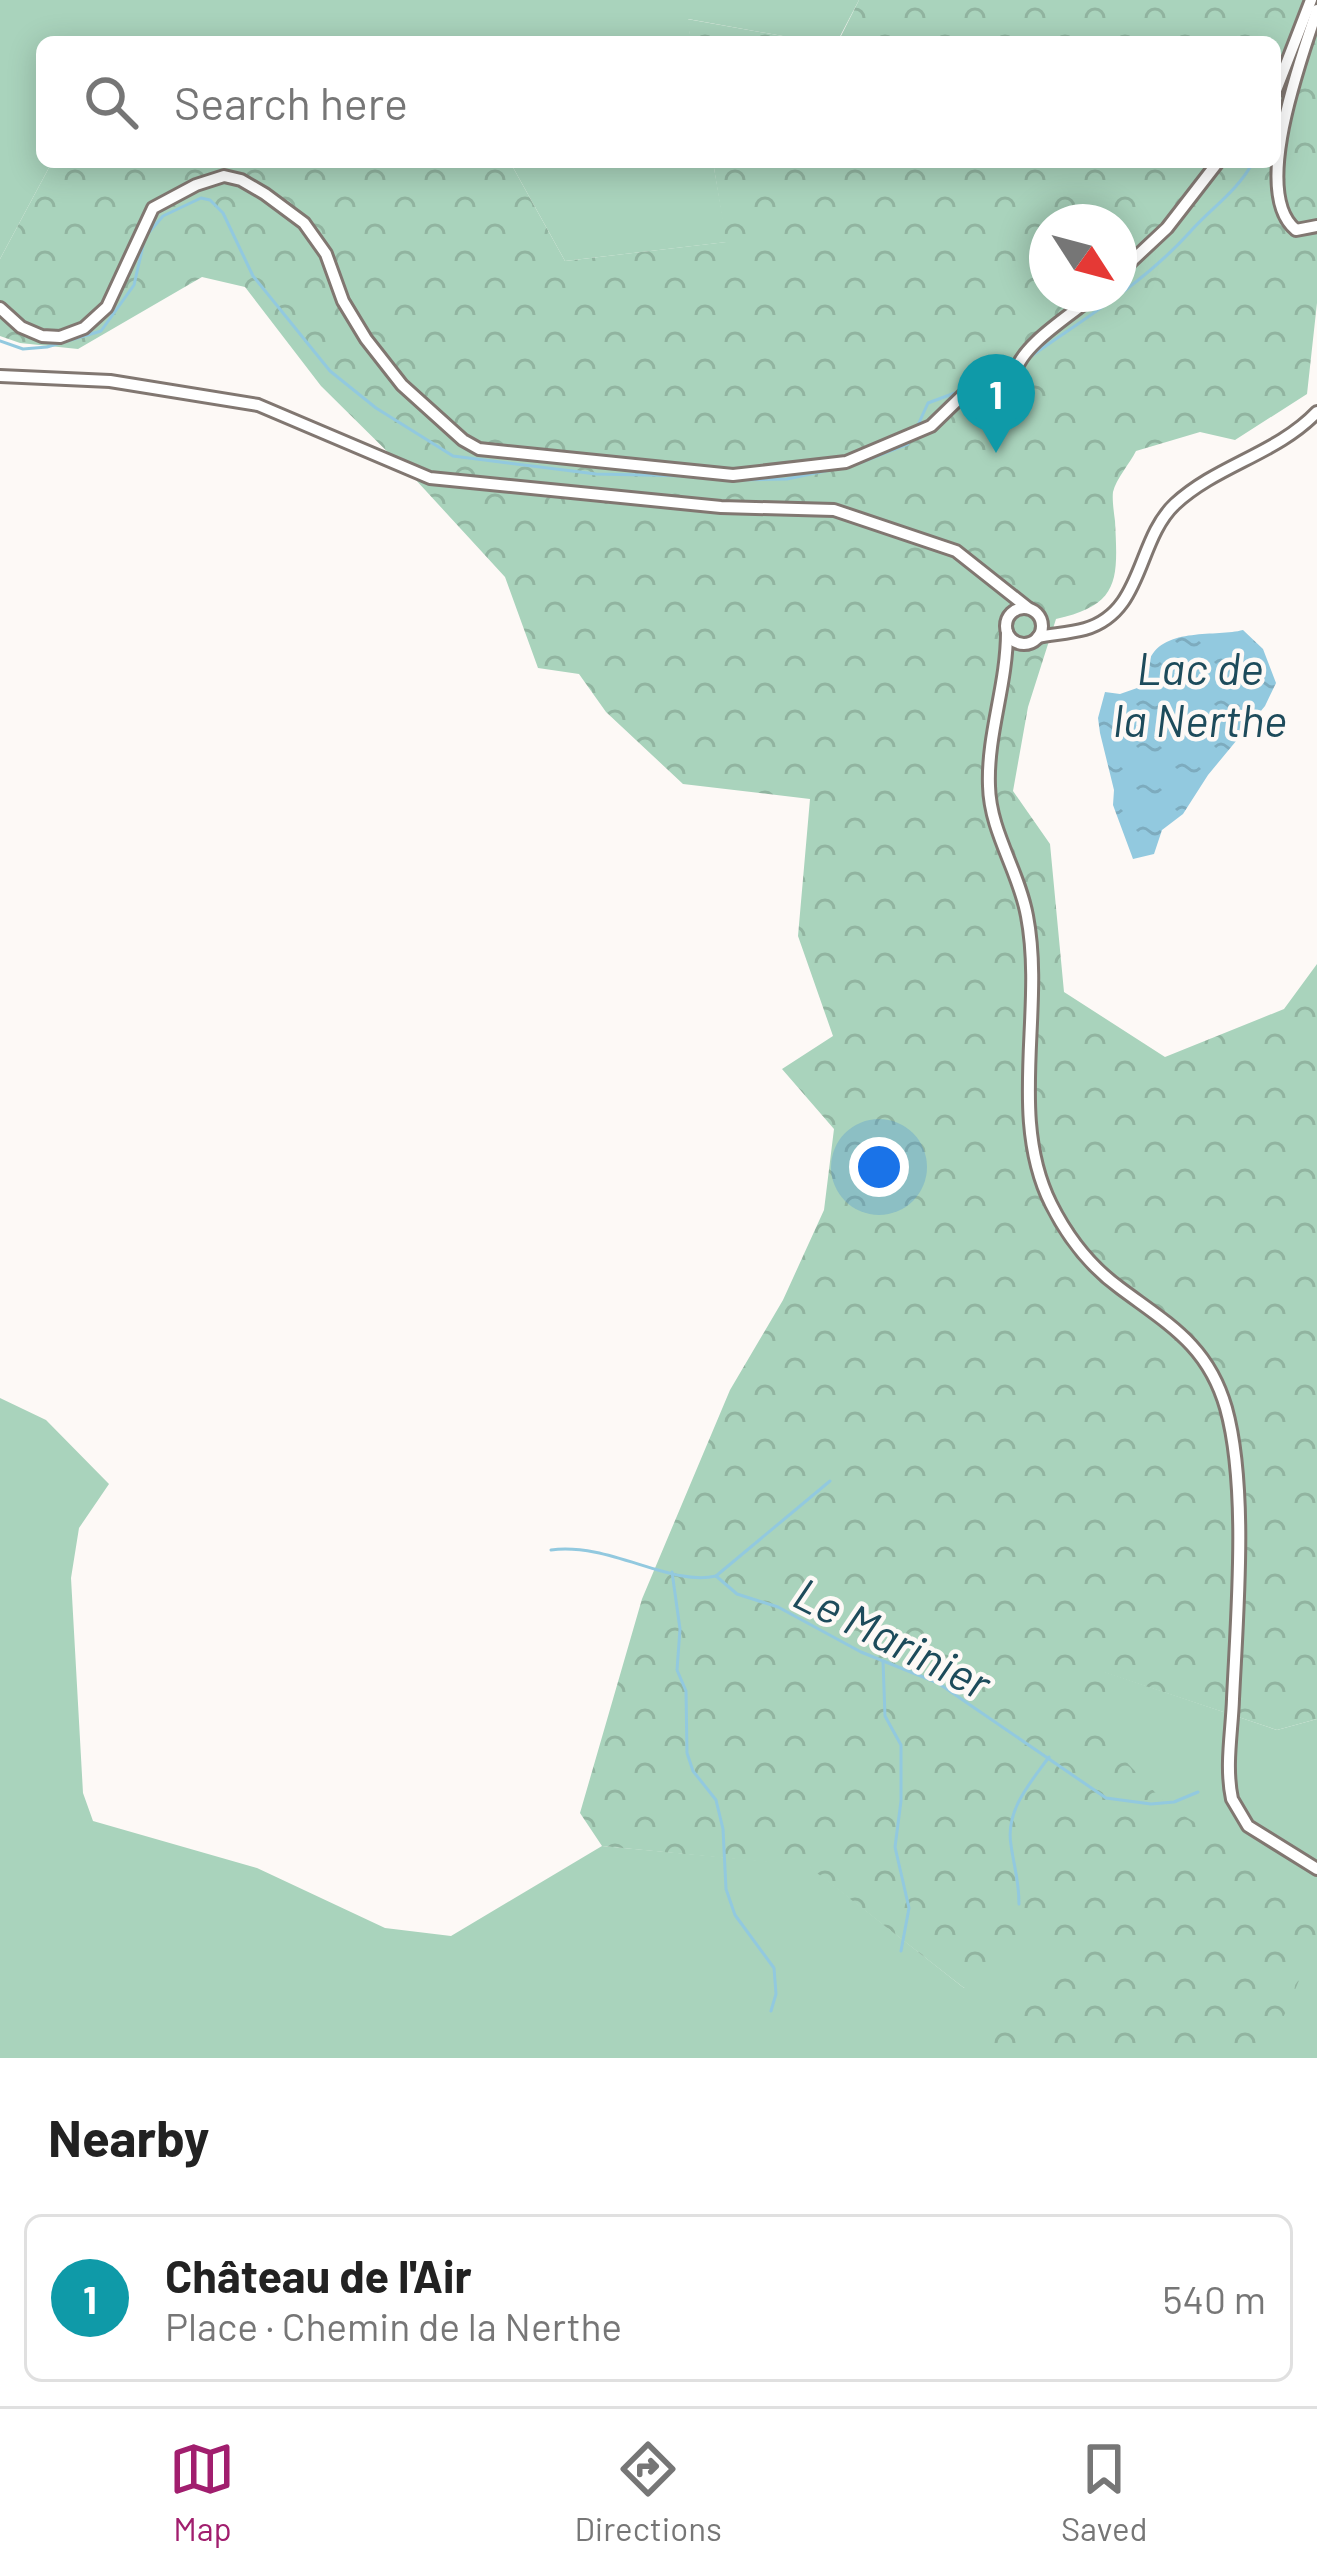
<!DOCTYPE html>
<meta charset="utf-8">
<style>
body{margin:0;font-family:Barlow,sans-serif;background:#f2f2f2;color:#222}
.compass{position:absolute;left:1029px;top:204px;width:108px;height:108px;border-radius:50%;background:#fff;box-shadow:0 6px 30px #0003;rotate:126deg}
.you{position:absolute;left:879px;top:1167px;width:42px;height:42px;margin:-30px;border:9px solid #fff;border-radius:50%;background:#1a73e8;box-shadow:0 0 0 18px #1a73e833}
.badge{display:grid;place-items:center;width:78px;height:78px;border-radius:50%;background:#a11e6e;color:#fff;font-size:39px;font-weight:700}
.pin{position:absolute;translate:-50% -99px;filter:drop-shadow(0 3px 6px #0008)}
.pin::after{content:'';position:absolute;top:63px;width:42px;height:36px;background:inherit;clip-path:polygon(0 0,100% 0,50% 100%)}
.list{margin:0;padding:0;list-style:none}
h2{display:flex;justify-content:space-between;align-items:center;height:156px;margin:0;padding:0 48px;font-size:51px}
h2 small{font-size:39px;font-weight:400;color:#767676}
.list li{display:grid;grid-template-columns:78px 1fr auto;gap:36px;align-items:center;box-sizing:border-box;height:168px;margin:0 24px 24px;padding:0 24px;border:3px solid #e0e0e0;border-radius:18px}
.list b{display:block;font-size:45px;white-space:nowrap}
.list p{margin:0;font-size:39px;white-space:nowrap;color:#767676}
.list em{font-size:39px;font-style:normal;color:#767676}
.icon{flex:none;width:66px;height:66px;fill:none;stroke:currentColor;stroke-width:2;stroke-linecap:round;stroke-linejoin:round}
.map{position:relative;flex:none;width:1317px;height:2058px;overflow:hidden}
.search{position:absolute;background:#fff;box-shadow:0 6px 30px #0003;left:36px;right:36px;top:36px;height:132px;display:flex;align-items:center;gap:30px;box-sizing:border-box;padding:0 42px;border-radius:18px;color:#767676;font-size:45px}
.sheet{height:348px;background:#fff}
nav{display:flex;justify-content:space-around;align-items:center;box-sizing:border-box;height:168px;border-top:3px solid #e0e0e0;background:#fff;font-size:33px;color:#767676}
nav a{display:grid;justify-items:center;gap:6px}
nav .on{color:#a11e6e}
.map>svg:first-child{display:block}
.grass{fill:#a9d3bc}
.forest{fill:url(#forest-crowns);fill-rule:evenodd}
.water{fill:url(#water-ripples)}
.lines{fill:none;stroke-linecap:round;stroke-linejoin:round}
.stream{stroke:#92c9df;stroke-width:3}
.minor-casing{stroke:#817771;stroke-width:16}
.minor{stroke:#fff;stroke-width:10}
.labels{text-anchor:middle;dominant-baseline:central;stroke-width:9;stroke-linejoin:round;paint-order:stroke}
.water-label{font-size:45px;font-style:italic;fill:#1d4b5b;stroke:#fdf9f6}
</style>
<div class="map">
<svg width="1317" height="2058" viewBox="0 0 1317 2058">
<defs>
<pattern id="forest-crowns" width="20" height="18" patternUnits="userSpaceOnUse" patternTransform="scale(3)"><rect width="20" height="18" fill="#a9d3bc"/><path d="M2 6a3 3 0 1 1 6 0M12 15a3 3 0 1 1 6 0" fill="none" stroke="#91b4a0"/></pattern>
<pattern id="water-ripples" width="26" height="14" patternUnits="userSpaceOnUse" patternTransform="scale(3)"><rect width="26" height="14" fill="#92c9df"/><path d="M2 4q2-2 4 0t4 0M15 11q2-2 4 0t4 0" fill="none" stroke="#7dabbe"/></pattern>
</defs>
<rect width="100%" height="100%" fill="#fdf9f6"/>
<g class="grass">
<polygon points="0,0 859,0 837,42 816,42 688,19 691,42 42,42 42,162 52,162 0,259"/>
<polygon points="510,162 713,162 727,242 565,261"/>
<polygon points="0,1398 46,1420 109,1484 79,1528 71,1578 83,1793 93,1821 257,1868 385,1928 451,1936 602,1846 808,1865 964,1988 1102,1671 1277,1730 1317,1719 1317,2058 0,2058"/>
</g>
<g class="forest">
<path d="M859 0H1317V303L1307 394 1235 440 1200 432 1136 451C1130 463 1116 479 1113 492 1112 500 1114 513 1115 521 1118 580 1120 605 1056 619L1028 707 1013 791 1050 844 1064 992 1165 1057 1284 1009 1317 964V1719L1277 1730 1103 1672 1112 1747 1169 1807 1220 1837 1317 1929V1938L1266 2058H988L987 2047 1040 1986 1056 1926 964 1988 808 1866 602 1846 580 1813 642 1599 730 1390 783 1300 824 1210 834 1129 782 1069 833 1036 798 936 810 799 683 784 606 712 579 674 538 668 505 577 415 479 321 386 245 287 202 277 78 349 20 343 0 336V259L52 162H510L565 261 726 242 713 162H1275V42H838ZM1047 222H1119V294H1047Z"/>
<polygon points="687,19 816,42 691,42"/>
</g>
<path class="water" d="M1243 630 1263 649 1276 683 1265 706 1208 775 1183 814 1162 830 1154 854 1133 859 1113 805 1114 790 1100 733 1098 718 1105 692 1120 694 1140 687C1144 678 1146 667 1150 659 1164 627 1217 637 1243 630Z"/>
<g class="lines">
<g class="stream">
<polyline points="1275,106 1298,51"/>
<polyline points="0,341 23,349 47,347 101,331 134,285 145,237 163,216 201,198 210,200 223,213 253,276 330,371 376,408 453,456 596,474 690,476"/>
<path d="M1026 360C1083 319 1142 285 1190 232 1211 208 1237 192 1253 162"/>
<polyline points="918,425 928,403 963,390"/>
<polyline points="854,465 908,444"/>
<polyline points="735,480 787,479 844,467"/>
<path d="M551 1550C609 1542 671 1587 716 1576L737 1594 778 1607 861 1652 938 1683 1106 1798 1151 1804 1174 1802 1198 1792"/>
<polyline points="672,1572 680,1629 677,1670 686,1691 687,1753 693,1771 716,1800 723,1829 726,1889 735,1915 774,1968 776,1994 771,2011"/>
<polyline points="716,1576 830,1481"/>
<polyline points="883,1661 885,1716 901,1745 901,1801 895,1847 909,1908 901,1951"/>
<path d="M1019 1904C1019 1880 1014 1867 1011 1845 1005 1811 1030 1783 1049 1757"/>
</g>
<defs>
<g id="minor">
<path d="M1317 10C1302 57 1250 193 1296 230L1317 226"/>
<polyline points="1275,93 1311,0"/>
<polyline points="1119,273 1167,228 1218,162"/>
<path d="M0 308 21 327 42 336 60 337 84 328 107 307 153 208 196 185 224 176 241 180 265 194 304 223 326 254 343 301 366 339 402 385 463 440 479 449 733 475 846 462 931 426 964 394 1015 374C1020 345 1073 314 1096 294"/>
<polyline points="0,376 110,381 258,405 430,478 721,507 834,510 956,551 1028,608"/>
<circle cx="1024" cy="626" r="18"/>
<path d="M1007 632C1007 685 987 734 989 786 990 832 1019 871 1027 916 1045 1010 1007 1116 1051 1204 1067 1236 1091 1267 1120 1288 1168 1324 1208 1345 1226 1408 1248 1487 1237 1614 1233 1699 1232 1731 1225 1766 1232 1799L1248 1826 1317 1869"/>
<path d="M1038 637C1054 634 1070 633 1085 629 1144 612 1136 541 1175 504 1217 465 1277 454 1317 412"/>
</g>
</defs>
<use href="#minor" class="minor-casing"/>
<use href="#minor" class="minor"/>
</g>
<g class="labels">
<g class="water-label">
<text x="1200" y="667">Lac de<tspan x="1200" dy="52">la Nerthe</tspan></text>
<text transform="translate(893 1637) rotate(27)">Le Marinier</text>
</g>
</g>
</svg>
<svg class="compass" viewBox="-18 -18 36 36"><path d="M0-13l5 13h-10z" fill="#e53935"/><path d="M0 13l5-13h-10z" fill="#767676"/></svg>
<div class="you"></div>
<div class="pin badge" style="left:996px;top:453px;background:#0f9aa8">1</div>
<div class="search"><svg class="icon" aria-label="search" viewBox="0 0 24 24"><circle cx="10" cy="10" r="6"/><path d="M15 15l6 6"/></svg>Search here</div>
</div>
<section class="sheet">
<h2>Nearby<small></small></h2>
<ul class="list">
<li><span class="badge" style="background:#0f9aa8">1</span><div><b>Château de l'Air</b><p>Place · Chemin de la Nerthe</p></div><em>540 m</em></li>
</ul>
</section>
<nav>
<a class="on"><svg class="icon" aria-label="map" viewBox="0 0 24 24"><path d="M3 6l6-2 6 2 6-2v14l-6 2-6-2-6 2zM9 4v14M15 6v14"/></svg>Map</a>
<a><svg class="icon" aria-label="directions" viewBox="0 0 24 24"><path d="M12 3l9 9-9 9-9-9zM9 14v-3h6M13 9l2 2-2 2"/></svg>Directions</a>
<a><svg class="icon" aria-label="saved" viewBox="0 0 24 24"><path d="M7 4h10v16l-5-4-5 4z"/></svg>Saved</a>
</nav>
